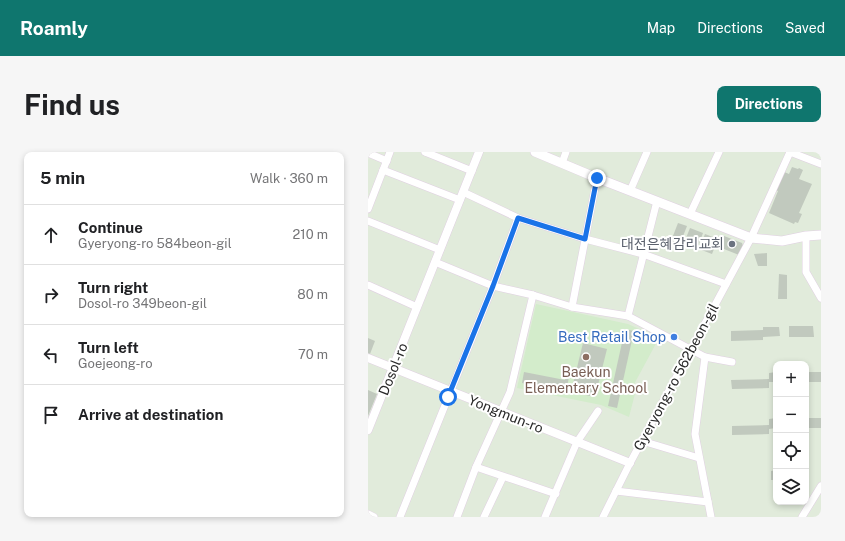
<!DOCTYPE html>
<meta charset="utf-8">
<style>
body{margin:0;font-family:"Public Sans","Noto Sans KR",sans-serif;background:#f6f6f6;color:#202124}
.controls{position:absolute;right:12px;bottom:12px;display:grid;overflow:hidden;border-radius:8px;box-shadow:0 2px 6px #0003}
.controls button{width:36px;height:36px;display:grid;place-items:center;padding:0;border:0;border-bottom:1px solid #e0e0e0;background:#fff;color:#202124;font:20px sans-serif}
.stop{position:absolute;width:12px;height:12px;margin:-9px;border:3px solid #1a73e8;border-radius:50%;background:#fff}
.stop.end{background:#1a73e8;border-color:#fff;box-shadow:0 1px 4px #0008}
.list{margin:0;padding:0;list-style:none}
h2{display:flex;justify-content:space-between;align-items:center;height:52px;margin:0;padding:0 16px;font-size:17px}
h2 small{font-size:13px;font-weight:400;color:#757577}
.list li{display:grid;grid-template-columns:26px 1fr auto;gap:12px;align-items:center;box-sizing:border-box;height:60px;padding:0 16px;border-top:1px solid #e0e0e0}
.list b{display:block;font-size:15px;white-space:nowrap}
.list p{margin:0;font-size:13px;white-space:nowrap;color:#757577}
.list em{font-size:13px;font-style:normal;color:#757577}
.icon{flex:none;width:22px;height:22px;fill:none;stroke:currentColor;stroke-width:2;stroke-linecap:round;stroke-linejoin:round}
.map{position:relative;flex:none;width:453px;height:365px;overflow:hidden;border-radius:8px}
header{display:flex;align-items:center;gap:24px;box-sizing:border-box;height:56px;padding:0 20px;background:#0f766e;color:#fff}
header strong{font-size:19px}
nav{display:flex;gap:22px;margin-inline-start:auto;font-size:14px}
.intro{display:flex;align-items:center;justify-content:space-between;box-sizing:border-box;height:96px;padding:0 24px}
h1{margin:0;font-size:28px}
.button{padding:10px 18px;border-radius:8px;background:#0f766e;color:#fff;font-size:14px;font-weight:700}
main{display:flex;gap:24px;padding:0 24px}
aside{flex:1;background:#fff;border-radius:8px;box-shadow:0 2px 6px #0003}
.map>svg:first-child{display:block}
.education{fill:#d3eccb}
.building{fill:#c1c9be}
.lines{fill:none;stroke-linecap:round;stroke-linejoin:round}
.minor-casing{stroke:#e0d0e2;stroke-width:8}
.tertiary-casing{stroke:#e0d0e2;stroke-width:9}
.secondary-casing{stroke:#e0d0e2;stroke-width:10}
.minor{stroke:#fff;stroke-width:7}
.tertiary{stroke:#fff;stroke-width:8}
.secondary{stroke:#fff;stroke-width:9}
.route{stroke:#1a73e8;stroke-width:5}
.worship-dot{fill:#6b7280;stroke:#fff;stroke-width:1.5}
.shop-dot{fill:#3f7fe0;stroke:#fff;stroke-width:1.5}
.education-dot{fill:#8d6e63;stroke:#fff;stroke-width:1.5}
.labels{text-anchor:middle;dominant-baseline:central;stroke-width:4;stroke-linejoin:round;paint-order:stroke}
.worship-label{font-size:14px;fill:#5b616d;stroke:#fff;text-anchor:end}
.shop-label{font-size:14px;fill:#366cbe;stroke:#fff;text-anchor:end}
.street-label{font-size:14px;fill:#292929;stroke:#fff}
.education-label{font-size:14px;fill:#785e54;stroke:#fff}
</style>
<header>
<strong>Roamly</strong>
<nav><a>Map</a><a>Directions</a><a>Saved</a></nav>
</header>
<div class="intro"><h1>Find us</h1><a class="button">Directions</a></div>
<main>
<aside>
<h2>5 min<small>Walk · 360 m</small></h2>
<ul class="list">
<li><svg class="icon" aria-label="ahead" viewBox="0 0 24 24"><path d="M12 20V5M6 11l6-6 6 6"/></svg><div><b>Continue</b><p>Gyeryong-ro 584beon-gil</p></div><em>210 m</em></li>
<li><svg class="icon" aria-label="right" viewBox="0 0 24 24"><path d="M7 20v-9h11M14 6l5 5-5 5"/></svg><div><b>Turn right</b><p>Dosol-ro 349beon-gil</p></div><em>80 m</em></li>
<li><svg class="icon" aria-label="left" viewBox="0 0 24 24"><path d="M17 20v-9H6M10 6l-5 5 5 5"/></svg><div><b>Turn left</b><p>Goejeong-ro</p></div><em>70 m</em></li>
<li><svg class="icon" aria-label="arrive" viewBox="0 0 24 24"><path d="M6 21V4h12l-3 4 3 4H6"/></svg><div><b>Arrive at destination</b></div></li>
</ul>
</aside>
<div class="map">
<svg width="453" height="365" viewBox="0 0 453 365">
<rect width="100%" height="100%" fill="#e1ebdb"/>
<polygon class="education" points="168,152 260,172 291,186 264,236 268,238 261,265 233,253 149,236"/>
<g class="building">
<polygon points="424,15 430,17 431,16 435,18 431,27 444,32 431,61 434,62 430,71 427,70 426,72 401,61 410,39 406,37 414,19 421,22"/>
<polygon points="310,71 319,74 312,92 303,89"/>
<polygon points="322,76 335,81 329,97 316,91"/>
<polygon points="337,82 350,87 344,102 331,97"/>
<polygon points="356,84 374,91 375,94 371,103 351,95"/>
<polygon points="399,101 399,114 390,114 386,102"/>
<polygon points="411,122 419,123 419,147 410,147"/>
<polygon points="421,174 445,174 446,185 421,185"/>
<polygon points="395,175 411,175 412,184 395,185 395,188 363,189 363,179 395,178"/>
<polygon points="257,177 266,179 249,256 240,254"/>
<polygon points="0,186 7,189 2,202 0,201"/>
<polygon points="215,191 239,197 227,245 203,240"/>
<polygon points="156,220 197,228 198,224 201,225 198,240 154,231"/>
<polygon points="408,220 408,230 401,230 401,236 364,237 363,228 401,227 401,221"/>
<rect x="438" y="220" width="15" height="10"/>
<polygon points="0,238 9,242 0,264"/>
<polygon points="408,266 408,276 401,277 401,282 364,283 364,274 401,273 401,267"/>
<rect x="438" y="266" width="15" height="10"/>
<polygon points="408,318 408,328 403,328 403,319"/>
</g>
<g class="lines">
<defs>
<g id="minor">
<polyline points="57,0 104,19"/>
<polyline points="422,0 453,12"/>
<polyline points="0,1 19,9"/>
<polyline points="194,11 198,0"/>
<polyline points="15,18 92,48"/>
<polyline points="262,39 279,0"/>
<polyline points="95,40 150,66 217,87 275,102 358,132"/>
<polyline points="0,57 22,0"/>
<polyline points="322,62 351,0"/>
<polyline points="0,69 72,98"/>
<polyline points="438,84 438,120 453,146"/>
<polyline points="67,110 125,134 165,143 204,155 260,164 337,205 364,210"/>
<polyline points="0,133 49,155"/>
<polyline points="204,155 229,26"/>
<polyline points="260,164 289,49"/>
<polyline points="337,205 327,282 343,365"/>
<polyline points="274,289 331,306"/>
<polyline points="108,315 188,342"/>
<polyline points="248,339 340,350"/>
<polyline points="0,362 6,365"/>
<polyline points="32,365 125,134 150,66"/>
<polyline points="89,365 108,315 142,240 165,143"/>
<polyline points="116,365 135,325"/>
<polyline points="177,365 209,290 230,259"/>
<polyline points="235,365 262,311 383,86 422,0"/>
<polyline points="434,365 453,334"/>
</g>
<g id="tertiary">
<polyline points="0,206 262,311"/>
<polyline points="0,278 111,0"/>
</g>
<polyline id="secondary" points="167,0 229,26 383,86 414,89 438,84 453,83"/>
</defs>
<use href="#minor" class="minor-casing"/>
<use href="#tertiary" class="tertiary-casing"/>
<use href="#secondary" class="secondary-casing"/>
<use href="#minor" class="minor"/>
<use href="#tertiary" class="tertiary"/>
<use href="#secondary" class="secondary"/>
</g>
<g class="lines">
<polyline class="route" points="80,245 125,134 150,66 217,87 229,26"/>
</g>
<circle class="worship-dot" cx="364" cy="92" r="4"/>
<circle class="shop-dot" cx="306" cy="185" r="4"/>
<circle class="education-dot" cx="218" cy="205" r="4"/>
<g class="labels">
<g class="worship-label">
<text x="356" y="92">대전은혜감리교회</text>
</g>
<g class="shop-label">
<text x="298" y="185">Best Retail Shop</text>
</g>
<g class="street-label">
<text transform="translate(25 217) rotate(-68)">Dosol-ro</text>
<text transform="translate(308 225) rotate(-62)">Gyeryong-ro 562beon-gil</text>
<text transform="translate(138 262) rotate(22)">Yongmun-ro</text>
</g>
<g class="education-label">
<text x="218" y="220">Baekun<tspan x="218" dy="16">Elementary School</tspan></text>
</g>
</g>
</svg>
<div class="controls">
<button>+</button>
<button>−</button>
<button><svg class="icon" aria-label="locate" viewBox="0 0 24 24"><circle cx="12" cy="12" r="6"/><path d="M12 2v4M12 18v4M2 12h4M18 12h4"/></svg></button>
<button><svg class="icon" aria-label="layers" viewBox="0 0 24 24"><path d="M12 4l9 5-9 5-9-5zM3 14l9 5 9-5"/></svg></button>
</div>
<div class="stop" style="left:80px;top:245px"></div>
<div class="stop end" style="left:229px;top:26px"></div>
</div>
</main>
